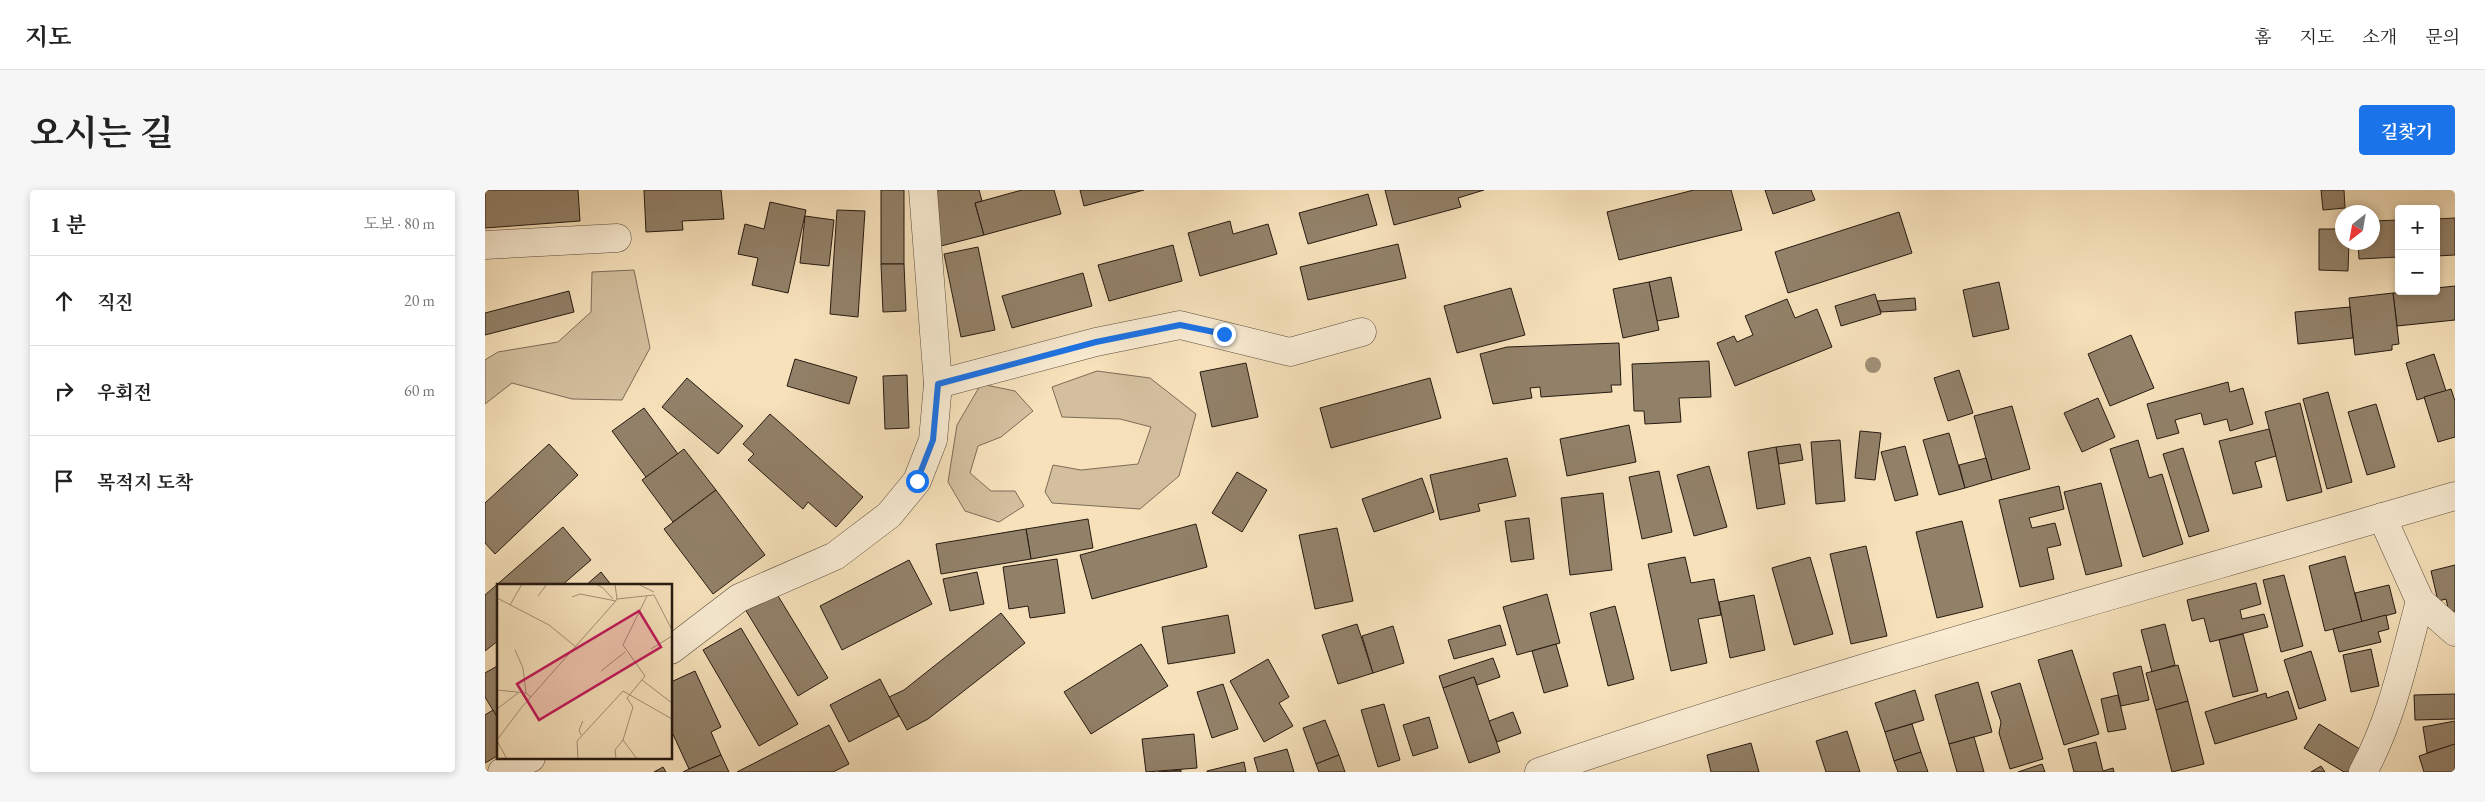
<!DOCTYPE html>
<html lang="ko">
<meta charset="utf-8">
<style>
body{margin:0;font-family:"EB Garamond","Noto Serif KR",serif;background:#f6f6f6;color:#222}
.controls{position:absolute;right:15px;top:15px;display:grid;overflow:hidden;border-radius:5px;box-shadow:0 2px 8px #0003}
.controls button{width:45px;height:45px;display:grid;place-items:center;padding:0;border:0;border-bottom:1px solid #e0e0e0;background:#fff;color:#222;font:25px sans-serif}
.compass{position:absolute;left:1850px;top:15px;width:45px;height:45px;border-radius:50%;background:#fff;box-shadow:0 2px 8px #0003;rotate:211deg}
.stop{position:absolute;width:15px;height:15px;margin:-11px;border:4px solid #1a73e8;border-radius:50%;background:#fff}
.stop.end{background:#1a73e8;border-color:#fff;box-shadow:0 1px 5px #0008}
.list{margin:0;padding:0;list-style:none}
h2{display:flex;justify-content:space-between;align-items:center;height:65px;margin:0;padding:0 20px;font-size:21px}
h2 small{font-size:16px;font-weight:400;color:#767676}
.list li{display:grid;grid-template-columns:32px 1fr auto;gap:15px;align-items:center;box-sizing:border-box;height:90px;padding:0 20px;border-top:1px solid #e0e0e0}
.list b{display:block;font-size:19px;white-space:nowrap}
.list em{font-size:16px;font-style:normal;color:#767676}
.icon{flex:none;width:28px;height:28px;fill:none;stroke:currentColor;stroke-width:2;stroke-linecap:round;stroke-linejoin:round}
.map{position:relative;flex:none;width:1970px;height:582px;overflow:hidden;border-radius:5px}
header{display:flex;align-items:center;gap:30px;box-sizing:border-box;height:70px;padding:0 25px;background:#fff;border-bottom:1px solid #e0e0e0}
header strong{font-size:24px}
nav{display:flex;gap:28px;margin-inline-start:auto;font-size:18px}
.intro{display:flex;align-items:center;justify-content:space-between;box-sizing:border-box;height:120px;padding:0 30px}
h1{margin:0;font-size:35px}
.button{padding:12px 22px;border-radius:5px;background:#1a73e8;color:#fff;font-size:18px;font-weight:700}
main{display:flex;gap:30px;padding:0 30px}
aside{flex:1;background:#fff;border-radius:5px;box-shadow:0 2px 8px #0003}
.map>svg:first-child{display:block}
.green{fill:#d3bf9e;stroke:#7c6c58}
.building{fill:#928169;stroke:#261a11}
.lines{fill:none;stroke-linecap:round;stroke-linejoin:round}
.minor-casing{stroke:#5a4c3c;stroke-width:29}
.minor{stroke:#f9ecd3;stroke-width:28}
.tree{fill:#a08f75}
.route{stroke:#1a73e8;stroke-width:6}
.inset-road{fill:none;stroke:#a39177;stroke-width:1}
.view{fill:#c2185b;fill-opacity:0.15;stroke:#c2185b;stroke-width:2.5}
.inset-edge{fill:none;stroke:#261a11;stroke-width:2.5}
</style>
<header>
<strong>지도</strong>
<nav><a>홈</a><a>지도</a><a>소개</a><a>문의</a></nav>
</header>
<div class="intro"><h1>오시는 길</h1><a class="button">길찾기</a></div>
<main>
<aside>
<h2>1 분<small>도보 · 80 m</small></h2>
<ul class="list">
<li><svg class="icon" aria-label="ahead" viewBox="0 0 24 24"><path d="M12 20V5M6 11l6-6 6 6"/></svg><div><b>직진</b></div><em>20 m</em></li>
<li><svg class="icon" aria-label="right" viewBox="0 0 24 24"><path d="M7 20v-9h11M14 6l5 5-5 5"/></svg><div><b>우회전</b></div><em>60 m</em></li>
<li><svg class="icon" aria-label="arrive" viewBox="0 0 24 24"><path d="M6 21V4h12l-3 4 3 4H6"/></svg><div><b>목적지 도착</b></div></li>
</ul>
</aside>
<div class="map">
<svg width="1970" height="582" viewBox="0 0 1970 582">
<rect width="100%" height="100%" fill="#f6e1bb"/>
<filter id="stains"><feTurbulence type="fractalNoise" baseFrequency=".004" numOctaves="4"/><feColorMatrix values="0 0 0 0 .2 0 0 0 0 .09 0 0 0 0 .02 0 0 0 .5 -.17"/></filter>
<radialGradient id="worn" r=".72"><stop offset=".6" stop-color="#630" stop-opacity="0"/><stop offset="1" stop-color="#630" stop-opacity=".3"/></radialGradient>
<g class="green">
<polygon points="149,80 165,158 137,210 87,209 27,193 0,214 0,170 13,162 73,152 106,122 107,82"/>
<polygon points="612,181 665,188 711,224 694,286 655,319 567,313 560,302 568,275 596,280 653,274 666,237 635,229 577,227 567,197"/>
<polygon points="496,194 530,201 548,221 516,247 493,256 485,283 506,301 530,301 539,316 514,332 480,321 463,292 472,235"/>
</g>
<g class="building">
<polygon points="0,0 93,0 95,31 0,38"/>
<polygon points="159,0 236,0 239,29 197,31 198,40 161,42"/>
<rect x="396" y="0" width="23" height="74"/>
<polygon points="448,0 494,0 497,11 490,13 499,45 456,56"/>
<polygon points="537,0 569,0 576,24 499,45 490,13"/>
<polygon points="595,0 659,0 599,16"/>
<polygon points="900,0 999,0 973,8 976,17 909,35"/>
<polygon points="1209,0 1246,0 1257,40 1134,70 1122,22"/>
<polygon points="1280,0 1326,0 1330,10 1288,24"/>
<polygon points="1836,0 1859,0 1860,18 1838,20"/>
<polygon points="883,4 892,35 823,54 814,23"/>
<polygon points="285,12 321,20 303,103 267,95 273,68 253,64 260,34 279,39"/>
<polygon points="352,20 380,21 373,127 345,124"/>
<polygon points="1414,22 1427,63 1303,103 1290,62"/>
<polygon points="320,26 349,30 344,76 315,73"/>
<polygon points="1970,28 1970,65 1951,66 1951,29"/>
<polygon points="1914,30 1914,67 1874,69 1873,52 1888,52 1888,31"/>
<polygon points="745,31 748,44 783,34 792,64 715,86 703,43"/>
<polygon points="1834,39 1858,39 1858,52 1864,52 1863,81 1834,80"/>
<polygon points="913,54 921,88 823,110 815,77"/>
<polygon points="688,55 697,91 624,111 613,75"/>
<polygon points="493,57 510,140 476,147 459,64"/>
<polygon points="396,74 419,74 421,121 398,122"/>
<polygon points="598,83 607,116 527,138 517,106"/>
<polygon points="1186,87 1194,127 1172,131 1164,92"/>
<polygon points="1164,92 1174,140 1138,148 1128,99"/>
<polygon points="1514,92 1524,139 1488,147 1478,100"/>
<polygon points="1970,96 1970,130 1912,136 1908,103 1951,101 1951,98"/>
<polygon points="1026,98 1040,145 972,163 959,116"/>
<polygon points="84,101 89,122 0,145 0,123"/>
<polygon points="1908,103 1914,154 1907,155 1907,160 1870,165 1864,108"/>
<polygon points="1390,104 1396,124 1356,136 1350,116"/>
<polygon points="1430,108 1431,120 1396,122 1392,111"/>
<polygon points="1302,109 1310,128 1332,119 1347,157 1250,196 1232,153 1249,146 1252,152 1268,145 1260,126"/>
<polygon points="1865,117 1868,148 1813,154 1810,122"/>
<polygon points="1646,145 1669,198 1625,216 1603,164"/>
<polygon points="1134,153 1136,195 1126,195 1127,202 1056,207 1055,197 1045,198 1047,208 1008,214 995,164 1022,157"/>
<polygon points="1949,164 1961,201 1932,210 1921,173"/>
<polygon points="310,169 372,187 364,214 302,196"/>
<polygon points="1224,171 1226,207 1194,208 1196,232 1160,234 1159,221 1149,221 1147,174"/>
<polygon points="761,173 773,227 727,237 715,182"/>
<polygon points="1474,180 1488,223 1463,231 1449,188"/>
<polygon points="422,185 424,238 400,239 398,186"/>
<polygon points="202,188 258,236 233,264 177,217"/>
<polygon points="945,188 956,228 846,258 835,218"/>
<polygon points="1743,192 1745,202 1758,198 1768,234 1745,241 1742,229 1719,235 1716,223 1690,230 1694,243 1672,249 1662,214"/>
<polygon points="1966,199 1970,211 1970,247 1953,252 1939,207"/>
<polygon points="1843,202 1867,292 1842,299 1818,209"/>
<polygon points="1613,208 1630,247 1597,262 1579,223"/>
<polygon points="1815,213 1837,302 1802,311 1780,222"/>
<polygon points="1891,214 1910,277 1882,285 1863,222"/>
<polygon points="1527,216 1545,279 1507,290 1489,226"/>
<polygon points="159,218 193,264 161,287 127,241"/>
<polygon points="285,224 378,307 351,337 323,312 318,319 263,270 269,264 258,254"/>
<polygon points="1144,235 1151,272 1082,286 1075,249"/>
<polygon points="1784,239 1791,266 1770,272 1777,297 1748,304 1734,251"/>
<polygon points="1375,241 1396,243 1390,290 1370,288"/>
<polygon points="1464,243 1480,298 1454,305 1438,250"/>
<polygon points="1355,250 1360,311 1331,314 1326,252"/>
<polygon points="1653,250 1664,288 1677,284 1698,354 1658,367 1625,259"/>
<polygon points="64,254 93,285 10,364 0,353 0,313"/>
<polygon points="1315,254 1318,270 1294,274 1291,257"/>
<polygon points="1420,256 1433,305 1410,311 1396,262"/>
<polygon points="1291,257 1300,314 1272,319 1263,262"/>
<polygon points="1698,258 1724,341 1704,347 1678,264"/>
<polygon points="199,259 231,300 188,332 157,290"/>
<polygon points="1022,268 1031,306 993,314 995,321 955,330 945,285"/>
<polygon points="1501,268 1507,290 1480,298 1474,275"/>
<polygon points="1224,276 1242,337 1209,346 1192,285"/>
<polygon points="1174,281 1187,342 1157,349 1144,287"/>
<polygon points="752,282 782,300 757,342 727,323"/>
<polygon points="937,288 949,322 889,342 877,309"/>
<polygon points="1616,293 1637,376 1601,385 1579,302"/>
<polygon points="1574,296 1579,319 1544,328 1547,338 1570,333 1576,355 1562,358 1569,389 1535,397 1514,310"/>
<polygon points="231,300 280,365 228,404 179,339"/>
<polygon points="1118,303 1127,380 1085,385 1076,308"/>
<polygon points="1044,328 1049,369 1026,372 1020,331"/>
<polygon points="603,329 608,358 546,369 541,339"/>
<polygon points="1477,331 1498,417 1452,428 1431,342"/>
<polygon points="711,334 722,377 607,409 595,365"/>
<polygon points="78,337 106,370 76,396 14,396 14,450 0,461 0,405"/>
<polygon points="852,338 868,411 830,419 814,345"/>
<polygon points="541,339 546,369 456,384 451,354"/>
<polygon points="1381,356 1402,446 1366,454 1345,364"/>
<polygon points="1860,366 1877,432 1840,441 1824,376"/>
<polygon points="1200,367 1206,393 1229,389 1236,425 1213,429 1222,473 1186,481 1163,374"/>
<polygon points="1325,367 1348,444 1309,455 1287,378"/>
<polygon points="572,369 580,423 545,428 543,416 524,419 518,377"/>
<polygon points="424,370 447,414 357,460 335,416"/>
<polygon points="1970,375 1970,421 1964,422 1961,409 1953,411 1946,381"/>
<polygon points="116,382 127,396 100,396"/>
<polygon points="492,382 499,414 465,421 458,389"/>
<polygon points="1799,385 1818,456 1796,462 1778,390"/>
<polygon points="1771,393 1776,414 1755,420 1757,429 1779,424 1783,437 1725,452 1719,428 1707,431 1702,410"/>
<polygon points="1904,395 1911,423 1877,432 1870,403"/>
<polygon points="290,401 343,488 313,506 260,419"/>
<polygon points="1062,404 1075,453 1032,465 1018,417"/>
<polygon points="1269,405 1280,460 1245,468 1234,412"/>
<polygon points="1130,416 1149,489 1123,496 1105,423"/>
<polygon points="516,423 540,453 443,529 422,540 404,507 419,500"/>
<polygon points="743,425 750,463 683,474 677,437"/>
<polygon points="1901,425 1904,439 1893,442 1896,452 1854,462 1848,439"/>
<polygon points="872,434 888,483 853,494 837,445"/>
<polygon points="1680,434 1690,475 1667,482 1656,440"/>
<polygon points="1015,435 1021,455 969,469 963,450"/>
<polygon points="908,436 919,473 888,483 877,446"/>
<polygon points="256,438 313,534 274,556 218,460"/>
<polygon points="1758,444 1773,501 1748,507 1734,450"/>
<polygon points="656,454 683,496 606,544 579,502"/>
<polygon points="1071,454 1083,496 1059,503 1047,461"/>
<polygon points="1886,459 1894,496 1866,502 1858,465"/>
<polygon points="1587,460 1614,544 1579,555 1553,470"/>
<polygon points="1826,461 1841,510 1814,519 1799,470"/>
<polygon points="1008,468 1015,487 992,495 989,487 958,498 954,486"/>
<polygon points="783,469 804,507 794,513 808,536 779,552 745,491"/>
<polygon points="14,475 14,530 0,507 0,483"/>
<polygon points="1693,475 1703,511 1671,520 1661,483"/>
<polygon points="1656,476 1664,510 1636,516 1628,483"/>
<polygon points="210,481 236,537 226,542 236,565 204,579 186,540 186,492"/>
<polygon points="989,487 1015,562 984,573 958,498"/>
<polygon points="395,489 414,526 364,552 345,515"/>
<polygon points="1493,492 1507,542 1464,554 1450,505"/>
<polygon points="1535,493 1558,569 1525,579 1514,543 1516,532 1506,502"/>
<polygon points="738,494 753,539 727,548 712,502"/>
<polygon points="1430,500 1439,530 1400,542 1390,513"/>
<polygon points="1803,501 1812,529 1730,554 1720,522 1781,503 1782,508"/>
<polygon points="1970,504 1970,529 1930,530 1929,505"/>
<polygon points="1633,505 1641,539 1623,542 1616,509"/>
<polygon points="1703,511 1719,574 1687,582 1671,520"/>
<polygon points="899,514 915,570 893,577 876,520"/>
<polygon points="8,520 14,530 14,565 0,573 0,525"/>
<polygon points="1028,522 1036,543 1012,552 1004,531"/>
<polygon points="944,527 953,558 928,566 918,535"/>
<polygon points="840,530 854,565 831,574 818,538"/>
<polygon points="1970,531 1970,554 1942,563 1938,537"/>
<polygon points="1427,534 1436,562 1409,571 1400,542"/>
<polygon points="1834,534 1878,561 1865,582 1859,582 1819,558"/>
<polygon points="344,535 364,574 348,582 252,582"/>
<polygon points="1362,541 1375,582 1341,582 1331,551"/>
<polygon points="709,544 712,578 661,582 657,549"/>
<polygon points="1489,547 1499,582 1472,582 1464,554"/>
<polygon points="1611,552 1618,581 1628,578 1629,582 1589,582 1583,559"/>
<polygon points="1266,553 1274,582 1226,582 1222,565"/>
<polygon points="1970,554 1970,582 1939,582 1934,566"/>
<polygon points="802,559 809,582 773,582 769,568"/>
<polygon points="1436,562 1443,582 1413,582 1409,571"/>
<polygon points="236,565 244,582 198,582 204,579"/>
<polygon points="854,565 860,582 834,582 831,574"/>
<polygon points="759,572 761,582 722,582 722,581"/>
<polygon points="1557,574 1560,582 1533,582"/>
<polygon points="1836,576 1840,582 1826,582"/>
<polygon points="178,577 181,582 169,582"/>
<polygon points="696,580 696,582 673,582"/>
</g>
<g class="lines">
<defs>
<g id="minor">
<polyline points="0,55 132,48"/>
<polyline points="453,194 611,152 695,135 805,162 877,142"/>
<polyline points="1897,327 1935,411 1970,442"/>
<polyline points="186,460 254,408 350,366 404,325 432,291 448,250 453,194 438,0"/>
<polyline points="17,582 46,568"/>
<path d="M1054 582C1355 479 1664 396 1970 306"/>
<path d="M1878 582C1907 529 1919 470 1935 411"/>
</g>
</defs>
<use href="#minor" class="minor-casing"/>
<use href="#minor" class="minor"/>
</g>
<circle class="tree" cx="1388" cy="175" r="8"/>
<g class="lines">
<polyline class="route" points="432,291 448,250 453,194 611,152 695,135 739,144"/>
</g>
<g transform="translate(12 394)">
<rect width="175" height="175" fill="#f6e1bb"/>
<path class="inset-road" d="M99 0 106 4 116 15M141 0 157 8M41 12 50 0M75 13 83 10 119 17M0 14 52 41 79 63M120 15 157 11 175 46M13 21 25 0M154 65 175 52M18 66 26 84 29 109M104 87 128 68M145 96 175 119M0 106 29 109 34 113M0 125 21 109M84 151 82 146 86 137M0 156 24 124 117 19 120 15 118 0M0 157 10 175M81 175 80 157 126 107 175 135M119 175 118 166 126 156M140 175 126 156 136 123 130 114 148 92 126 61 150 12"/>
<path class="view" d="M142 27 164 63 42 136 20 100Z"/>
<rect width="175" height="175" class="inset-edge"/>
</g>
<rect width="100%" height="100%" filter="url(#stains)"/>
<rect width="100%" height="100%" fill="url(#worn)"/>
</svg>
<div class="controls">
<button>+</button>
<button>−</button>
</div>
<svg class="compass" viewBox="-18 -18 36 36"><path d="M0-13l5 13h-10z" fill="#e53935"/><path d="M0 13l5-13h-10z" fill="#767676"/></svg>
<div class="stop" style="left:432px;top:291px"></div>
<div class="stop end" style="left:739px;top:144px"></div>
</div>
</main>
